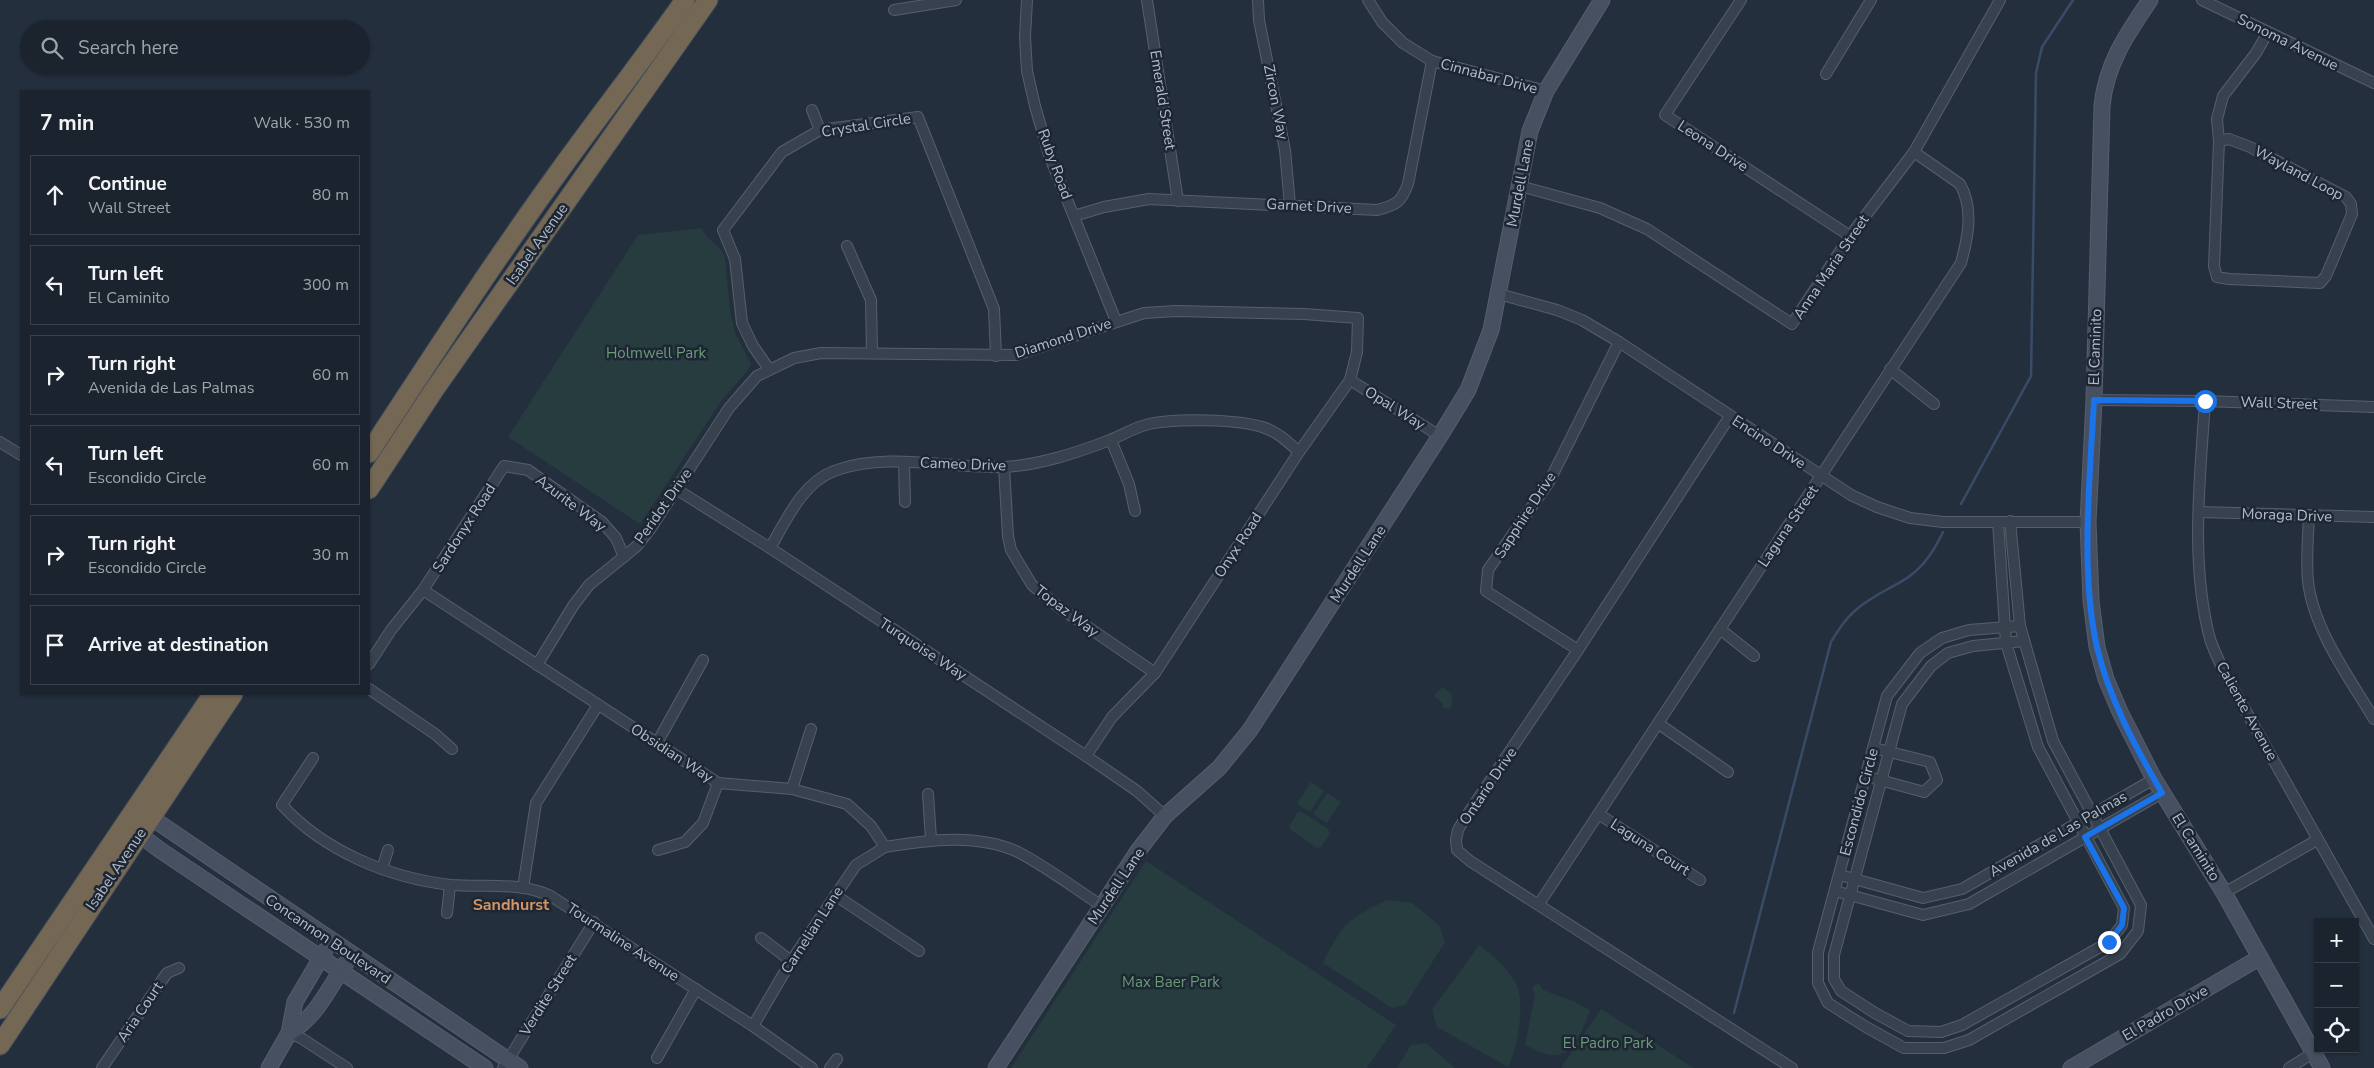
<!DOCTYPE html>
<meta charset="utf-8">
<style>
body{margin:0;font-family:"Nunito Sans",sans-serif;background:#282f3a;color:#f1f3f6}
.controls{position:absolute;right:15px;bottom:15px;display:grid;overflow:hidden;border-radius:0px;box-shadow:0 1px 4px #0004}
.controls button{width:45px;height:45px;display:grid;place-items:center;padding:0;border:0;border-bottom:1px solid #39404a;background:#1b232e;color:#f1f3f6;font:25px sans-serif}
.stop{position:absolute;width:15px;height:15px;margin:-11px;border:4px solid #1a73e8;border-radius:50%;background:#fff}
.stop.end{background:#1a73e8;border-color:#fff;box-shadow:0 1px 5px #0008}
.list{margin:0;padding:0;list-style:none}
h2{display:flex;justify-content:space-between;align-items:center;height:65px;margin:0;padding:0 20px;font-size:21px}
h2 small{font-size:16px;font-weight:400;color:#a0a4aa}
.list li{display:grid;grid-template-columns:32px 1fr auto;gap:15px;align-items:center;box-sizing:border-box;height:80px;margin:0 10px 10px;padding:0 10px;border:1px solid #39404a;border-radius:0px}
.list b{display:block;font-size:19px;white-space:nowrap}
.list p{margin:0;font-size:16px;white-space:nowrap;color:#a0a4aa}
.list em{font-size:16px;font-style:normal;color:#a0a4aa}
.icon{flex:none;width:28px;height:28px;fill:none;stroke:currentColor;stroke-width:2;stroke-linecap:round;stroke-linejoin:round}
.map{position:relative;flex:none;width:2374px;height:1068px;overflow:hidden}
.search{position:absolute;background:#1b232e;box-shadow:0 1px 4px #0004;left:20px;top:20px;width:350px;height:55px;display:flex;align-items:center;gap:12px;box-sizing:border-box;padding:0 18px;border-radius:28px;color:#a0a4aa;font-size:19px}
.panel{position:absolute;background:#1b232e;box-shadow:0 1px 4px #0004;left:20px;top:90px;width:350px;height:605px;border-radius:0px}
.map>svg:first-child{display:block}
.green{fill:#263c3f}
.lines{fill:none;stroke-linecap:round;stroke-linejoin:round}
.stream{stroke:#394c67;stroke-width:2.5}
.street-casing{stroke:#565f6c;stroke-width:12}
.secondary-casing{stroke:#565f6c;stroke-width:17}
.highway-casing{stroke:#434c59;stroke-width:21}
.street{stroke:#38414e;stroke-width:10}
.secondary{stroke:#465061;stroke-width:15}
.highway{stroke:#746855;stroke-width:19}
.route{stroke:#1a73e8;stroke-width:6}
.labels{text-anchor:middle;dominant-baseline:central;stroke-width:5;stroke-linejoin:round;paint-order:stroke}
.street-label{font-size:15px;fill:#b4bcc9;stroke:#1d2633}
.park-label{font-size:15px;fill:#6b9a76;stroke:#1d2633}
.neighbourhood-label{font-size:16px;font-weight:bold;fill:#d59563;stroke:#1d2633}
</style>
<div class="map">
<svg width="2374" height="1068" viewBox="0 0 2374 1068">
<rect width="100%" height="100%" fill="#242f3e"/>
<g class="green">
<path d="M702 228C706 241 720 244 725 257L730 311 735 333 751 364 748 370 722 400 640 524 508 437 638 235Z"/>
<polygon points="1442,687 1452,694 1452,706 1450,709 1443,708 1442,703 1434,696"/>
<polygon points="1311,782 1324,791 1310,812 1297,804"/>
<polygon points="1327,793 1341,802 1327,823 1313,814"/>
<polygon points="1298,812 1302,812 1328,829 1330,833 1321,847 1317,848 1291,830 1289,826"/>
<polygon points="1146,861 1396,1025 1367,1068 1011,1068"/>
<path d="M1388 900 1412 903 1439 925 1445 942 1405 1005 1392 1008 1323 963C1341 925 1349 917 1388 900Z"/>
<path d="M1479 945C1494 956 1507 968 1516 984 1526 1003 1517 1050 1508 1067L1437 1027 1432 1010Z"/>
<path d="M1539 983 1543 990 1573 1001 1590 1010C1584 1026 1574 1059 1551 1055 1542 1054 1533 1048 1525 1045L1535 994 1532 987Z"/>
<polygon points="1601,1009 1694,1068 1561,1068"/>
<polygon points="1426,1043 1455,1068 1397,1068 1411,1045"/>
</g>
<g class="lines">
<g class="stream">
<polyline points="1961,504 2031,376 2036,73 2042,47 2073,0"/>
<path d="M1734 1013 1831 642C1847 614 1860 604 1888 589 1896 584 1904 581 1911 575 1926 564 1935 549 1943 532"/>
</g>
<defs>
<g id="street">
<polyline points="1027,0 1025,37 1027,71 1035,106 1049,155 1116,321"/>
<polyline points="1147,0 1178,201"/>
<polyline points="1258,0 1259,20 1285,150 1290,205"/>
<polyline points="1368,0 1382,22 1403,43 1432,61 1546,91"/>
<polyline points="1741,0 1665,115 1850,236"/>
<polyline points="2202,0 2374,83"/>
<polyline points="894,10 956,0"/>
<polyline points="1826,74 1871,0"/>
<polyline points="812,110 820,130"/>
<polyline points="2219,141 2229,139 2250,147 2346,197 2351,204 2352,214 2326,276 2320,283 2229,279 2217,277 2214,266 2219,141 2217,119 2223,96 2256,53 2268,32"/>
<polyline points="1520,186 1600,208 1647,229 1792,324 1850,236 1914,152 2000,0"/>
<path d="M1074 216 1104 207 1149 199 1377 210C1396 205 1401 203 1408 184L1432 61"/>
<polyline points="847,246 871,300 872,353"/>
<polyline points="1499,294 1557,310 1582,320 1619,342 1851,495 1877,507 1910,518 1943,522 2088,522"/>
<polyline points="769,369 753,346 742,323 735,259 723,230 782,152 820,130 918,117 994,309 996,356"/>
<polyline points="1890,369 1934,404"/>
<polyline points="1350,380 1440,436"/>
<polyline points="2094,400 2205,401 2374,407"/>
<path d="M2205 401C2200 479 2190 563 2210 639 2214 651 2220 663 2225 674L2374 939"/>
<polyline points="1730,416 1578,650 1465,818 1458,830 1456,840 1457,850 1470,861 1792,1068"/>
<polyline points="1111,440 1129,484 1135,511"/>
<polyline points="0,442 21,455"/>
<polyline points="904,462 905,502"/>
<polyline points="1004,467 1008,536 1011,550 1032,585 1060,608 1155,673"/>
<polyline points="676,489 770,548 1086,756 1137,791 1165,816"/>
<polyline points="2200,512 2374,517"/>
<path d="M2309 516C2308 537 2306 560 2308 581 2313 629 2350 679 2374 719"/>
<polyline points="2010,521 2020,626 2053,741 2141,905 2138,931 2120,954 1969,1040 1944,1048 1904,1048 1866,1027 1828,1003 1818,983 1818,952 1887,696 1920,653 1942,638 1969,630 2020,626"/>
<polyline points="1998,522 2006,643 2038,747 2124,908 2122,925 2109,942 1962,1025 1941,1032 1908,1031 1875,1013 1841,991 1834,979 1834,955 1902,704 1931,666 1948,653 1973,646 2024,641"/>
<path d="M770 548C786 521 802 483 834 471 888 451 949 469 1004 467 1040 465 1076 453 1110 440 1123 435 1135 427 1149 424 1175 418 1240 419 1265 428 1279 433 1288 442 1299 452"/>
<path d="M423 590 718 783 792 789 847 804 871 826 885 847C927 840 977 833 1018 852 1047 867 1074 888 1102 906"/>
<polyline points="1720,629 1754,656"/>
<polyline points="1578,650 1486,591 1488,570 1549,482 1619,342"/>
<polyline points="369,664 391,630 423,590 504,466 528,470 602,522 616,538 624,557"/>
<polyline points="537,665 573,606 589,585 637,546 651,528 729,408 757,376 794,358 821,353 1016,355 1144,313 1176,311 1304,314 1358,318 1357,352 1350,380 1299,452 1155,673 1112,717 1086,756"/>
<polyline points="369,689 435,734 452,749"/>
<polyline points="1659,724 1728,772"/>
<polyline points="657,743 703,660"/>
<path d="M313 758 282 805C324 851 389 878 451 885 475 887 500 884 524 888 532 889 541 892 549 895L753 1026 812 1068"/>
<polyline points="1865,776 1924,792 1937,780 1930,762 1874,748"/>
<polyline points="792,789 811,729"/>
<polyline points="928,794 931,839"/>
<polyline points="1600,815 1700,880"/>
<polyline points="658,850 685,842 703,823 718,783"/>
<polyline points="382,869 388,850"/>
<polyline points="1840,875 1923,898 1962,889 2154,779"/>
<polyline points="523,888 536,803 598,705"/>
<polyline points="1835,891 1923,915 1969,904 2162,793"/>
<polyline points="2224,893 2317,840"/>
<polyline points="835,895 919,951"/>
<path d="M1539 904 1961 263C1968 237 1974 209 1960 184L1914 152"/>
<polyline points="447,913 450,885"/>
<polyline points="761,938 791,961"/>
<polyline points="753,1026 791,961 856,865 885,847"/>
<polyline points="289,1033 301,1038 347,1068"/>
<polyline points="657,1058 696,989"/>
<polyline points="102,1068 167,973 179,968"/>
<polyline points="503,1068 594,922"/>
<polyline points="830,1068 837,1059"/>
<polyline points="2289,1068 2313,1053"/>
</g>
<g id="secondary">
<path d="M2150 0C2127 34 2106 64 2102 106L2094 400 2088 522 2091 601 2097 647 2106 679 2120 712 2154 779 2224 893 2322 1068"/>
<polyline points="143,812 520,1068"/>
<polyline points="131,828 160,850 485,1068"/>
<path d="M289 1033C317 1017 328 989 346 963"/>
<polyline points="269,1068 289,1033 295,1002 325,951"/>
<polyline points="996,1068 1138,851 1165,816 1219,768 1250,730 1440,436 1468,390 1491,330 1530,131 1546,91 1602,0"/>
<polyline points="2071,1068 2259,958"/>
</g>
<g id="highway">
<path d="M369 453C430 360 490 267 555 177 598 117 643 60 685 0"/>
<polyline points="369,489 434,390 708,0"/>
<polyline points="0,1009 213,694"/>
<polyline points="0,1045 233,694"/>
</g>
</defs>
<use href="#street" class="street-casing"/>
<use href="#secondary" class="secondary-casing"/>
<use href="#highway" class="highway-casing"/>
<use href="#street" class="street"/>
<use href="#secondary" class="secondary"/>
<use href="#highway" class="highway"/>
</g>
<g class="lines">
<path class="route" d="M2109 942 2122 925 2124 908 2085 837 2162 793C2136 748 2109 699 2097 647 2080 572 2090 477 2094 400L2205 401"/>
</g>
<g class="labels">
<g class="street-label">
<text transform="translate(2288 42) rotate(26)">Sonoma Avenue</text>
<text transform="translate(1489 76) rotate(15)">Cinnabar Drive</text>
<text transform="translate(1163 100) rotate(81)">Emerald Street</text>
<text transform="translate(1276 102) rotate(79)">Zircon Way</text>
<text transform="translate(866 125) rotate(-9)">Crystal Circle</text>
<text transform="translate(1713 146) rotate(33)">Leona Drive</text>
<text transform="translate(1055 164) rotate(70)">Ruby Road</text>
<text transform="translate(2299 173) rotate(28)">Wayland Loop</text>
<text transform="translate(1520 183) rotate(-79)">Murdell Lane</text>
<text transform="translate(1309 206) rotate(3)">Garnet Drive</text>
<text transform="translate(537 244) rotate(-55)">Isabel Avenue</text>
<text transform="translate(1831 267) rotate(-56)">Anna Maria Street</text>
<text transform="translate(1063 338) rotate(-18)">Diamond Drive</text>
<text transform="translate(2095 347) rotate(-88)">El Caminito</text>
<text transform="translate(2279 403) rotate(2)">Wall Street</text>
<text transform="translate(1395 408) rotate(32)">Opal Way</text>
<text transform="translate(1769 442) rotate(33)">Encino Drive</text>
<text transform="translate(963 464) rotate(2)">Cameo Drive</text>
<text transform="translate(571 503) rotate(37)">Azurite Way</text>
<text transform="translate(663 506) rotate(-55)">Peridot Drive</text>
<text transform="translate(1525 515) rotate(-57)">Sapphire Drive</text>
<text transform="translate(2287 515) rotate(2)">Moraga Drive</text>
<text transform="translate(1788 526) rotate(-56)">Laguna Street</text>
<text transform="translate(464 528) rotate(-57)">Sardonyx Road</text>
<text transform="translate(1238 545) rotate(-57)">Onyx Road</text>
<text transform="translate(1358 564) rotate(-57)">Murdell Lane</text>
<text transform="translate(1067 611) rotate(37)">Topaz Way</text>
<text transform="translate(923 649) rotate(33)">Turquoise Way</text>
<text transform="translate(2247 711) rotate(61)">Caliente Avenue</text>
<text transform="translate(672 753) rotate(33)">Obsidian Way</text>
<text transform="translate(1488 786) rotate(-56)">Ontario Drive</text>
<text transform="translate(1859 802) rotate(-75)">Escondido Circle</text>
<text transform="translate(2058 834) rotate(-30)">Avenida de Las Palmas</text>
<text transform="translate(1650 847) rotate(33)">Laguna Court</text>
<text transform="translate(2196 847) rotate(58)">El Caminito</text>
<text transform="translate(116 869) rotate(-56)">Isabel Avenue</text>
<text transform="translate(1116 886) rotate(-56)">Murdell Lane</text>
<text transform="translate(812 930) rotate(-57)">Carnelian Lane</text>
<text transform="translate(328 939) rotate(34)">Concannon Boulevard</text>
<text transform="translate(623 942) rotate(33)">Tourmaline Avenue</text>
<text transform="translate(548 995) rotate(-58)">Verdite Street</text>
<text transform="translate(140 1012) rotate(-56)">Aria Court</text>
<text transform="translate(2165 1013) rotate(-30)">El Padro Drive</text>
</g>
<g class="park-label">
<text x="656" y="353">Holmwell Park</text>
<text x="1171" y="982">Max Baer Park</text>
<text x="1608" y="1043">El Padro Park</text>
</g>
<g class="neighbourhood-label">
<text x="511" y="905">Sandhurst</text>
</g>
</g>
</svg>
<div class="controls">
<button>+</button>
<button>−</button>
<button><svg class="icon" aria-label="locate" viewBox="0 0 24 24"><circle cx="12" cy="12" r="6"/><path d="M12 2v4M12 18v4M2 12h4M18 12h4"/></svg></button>
</div>
<div class="stop" style="left:2205px;top:401px"></div>
<div class="stop end" style="left:2109px;top:942px"></div>
<div class="search"><svg class="icon" aria-label="search" viewBox="0 0 24 24"><circle cx="10" cy="10" r="6"/><path d="M15 15l6 6"/></svg>Search here</div>
<section class="panel">
<h2>7 min<small>Walk · 530 m</small></h2>
<ul class="list">
<li><svg class="icon" aria-label="ahead" viewBox="0 0 24 24"><path d="M12 20V5M6 11l6-6 6 6"/></svg><div><b>Continue</b><p>Wall Street</p></div><em>80 m</em></li>
<li><svg class="icon" aria-label="left" viewBox="0 0 24 24"><path d="M17 20v-9H6M10 6l-5 5 5 5"/></svg><div><b>Turn left</b><p>El Caminito</p></div><em>300 m</em></li>
<li><svg class="icon" aria-label="right" viewBox="0 0 24 24"><path d="M7 20v-9h11M14 6l5 5-5 5"/></svg><div><b>Turn right</b><p>Avenida de Las Palmas</p></div><em>60 m</em></li>
<li><svg class="icon" aria-label="left" viewBox="0 0 24 24"><path d="M17 20v-9H6M10 6l-5 5 5 5"/></svg><div><b>Turn left</b><p>Escondido Circle</p></div><em>60 m</em></li>
<li><svg class="icon" aria-label="right" viewBox="0 0 24 24"><path d="M7 20v-9h11M14 6l5 5-5 5"/></svg><div><b>Turn right</b><p>Escondido Circle</p></div><em>30 m</em></li>
<li><svg class="icon" aria-label="arrive" viewBox="0 0 24 24"><path d="M6 21V4h12l-3 4 3 4H6"/></svg><div><b>Arrive at destination</b></div></li>
</ul>
</section>
</div>
